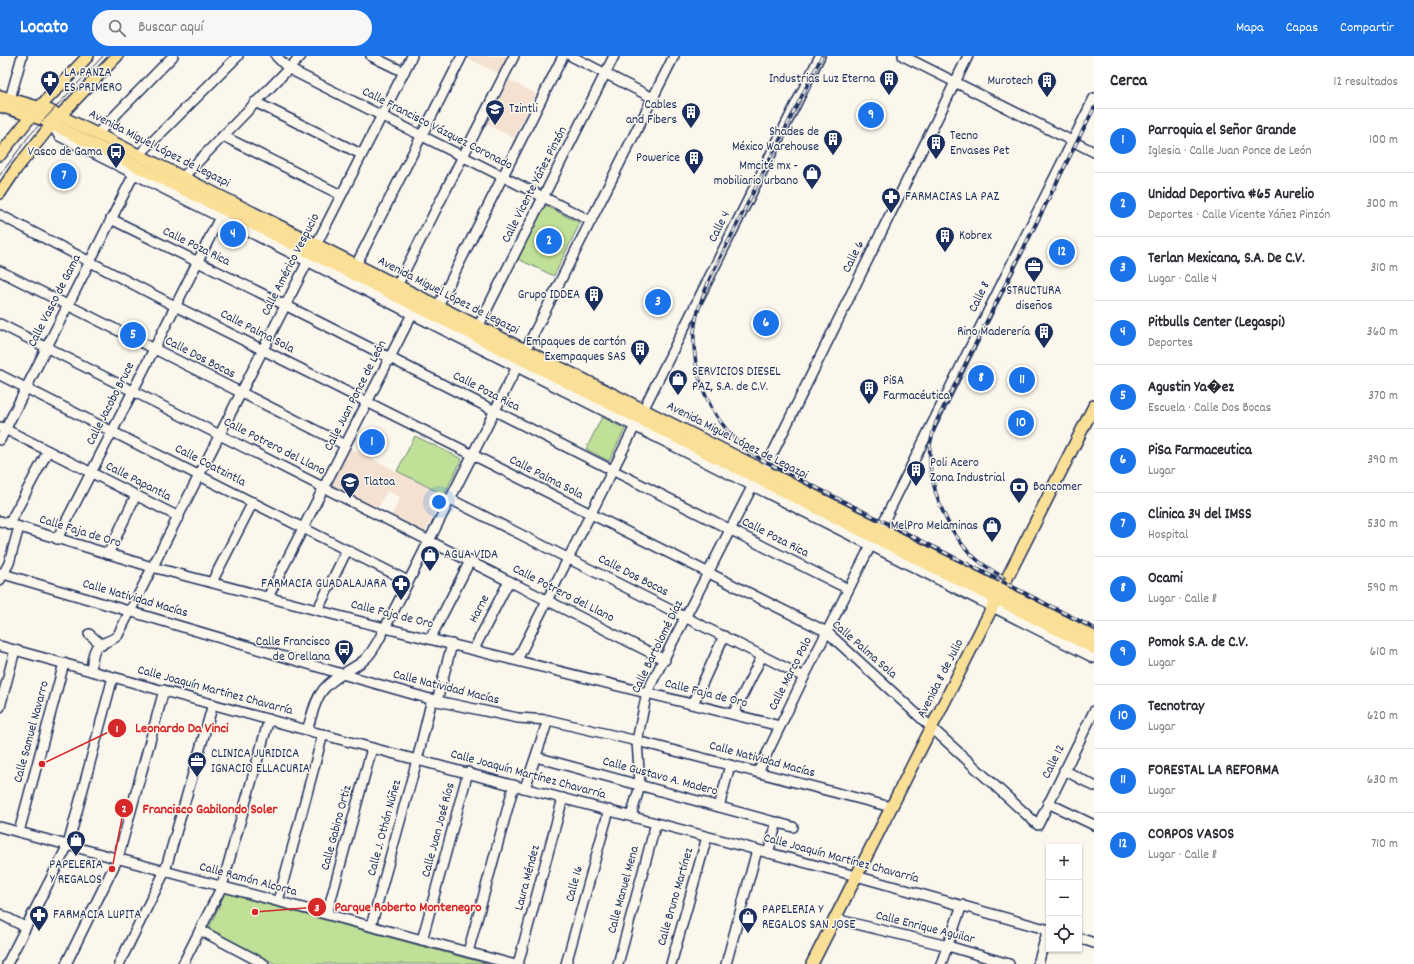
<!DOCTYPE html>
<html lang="es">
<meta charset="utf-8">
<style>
body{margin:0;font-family:Dekko,sans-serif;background:#f7f7f7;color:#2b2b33}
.controls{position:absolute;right:12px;bottom:12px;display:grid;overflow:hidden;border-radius:0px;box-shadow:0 1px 3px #0004}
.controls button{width:36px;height:36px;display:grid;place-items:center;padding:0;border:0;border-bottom:1px solid #e1e1e2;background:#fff;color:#2b2b33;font:20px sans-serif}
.you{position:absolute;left:439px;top:446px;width:14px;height:14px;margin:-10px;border:3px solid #fff;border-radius:50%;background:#1a73e8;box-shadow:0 0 0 6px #1a73e833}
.badge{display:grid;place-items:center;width:26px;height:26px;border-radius:50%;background:#1a73e8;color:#fff;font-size:13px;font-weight:700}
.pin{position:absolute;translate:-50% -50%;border:2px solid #fff;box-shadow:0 1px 4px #0006}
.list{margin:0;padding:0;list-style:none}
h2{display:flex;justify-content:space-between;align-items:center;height:52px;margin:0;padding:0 16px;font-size:17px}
h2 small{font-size:13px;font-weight:400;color:#7c7c81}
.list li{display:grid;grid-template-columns:26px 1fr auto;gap:12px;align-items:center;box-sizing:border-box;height:64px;padding:0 16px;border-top:1px solid #e1e1e2}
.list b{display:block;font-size:15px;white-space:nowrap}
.list p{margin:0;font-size:13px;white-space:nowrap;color:#7c7c81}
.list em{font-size:13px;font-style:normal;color:#7c7c81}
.icon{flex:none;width:22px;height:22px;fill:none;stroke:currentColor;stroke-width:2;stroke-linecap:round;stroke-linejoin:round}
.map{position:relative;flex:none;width:1094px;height:908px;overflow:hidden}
header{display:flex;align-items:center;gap:24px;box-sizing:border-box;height:56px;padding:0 20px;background:#1a73e8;color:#fff}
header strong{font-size:19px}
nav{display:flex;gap:22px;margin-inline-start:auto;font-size:14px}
.search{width:280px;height:36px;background:#f7f7f7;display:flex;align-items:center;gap:10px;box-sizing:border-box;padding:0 14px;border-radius:22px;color:#7c7c81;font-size:15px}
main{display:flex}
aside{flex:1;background:#fff}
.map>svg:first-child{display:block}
.built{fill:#f4e1d2}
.green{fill:#c0df97;stroke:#6e877a}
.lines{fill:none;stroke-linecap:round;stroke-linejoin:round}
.minor-casing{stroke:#1b2f5e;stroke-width:12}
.major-casing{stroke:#1b2f5e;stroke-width:14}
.minor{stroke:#fbf7ec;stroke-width:9}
.major{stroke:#fadf96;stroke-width:11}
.tram{stroke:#1b2f5e;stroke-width:1}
.rail-casing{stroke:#1b2f5e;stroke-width:3.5}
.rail{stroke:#fbf7ec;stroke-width:2;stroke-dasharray:6;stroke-linecap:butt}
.labels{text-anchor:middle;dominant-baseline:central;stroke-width:3;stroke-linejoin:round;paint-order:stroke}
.poi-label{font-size:13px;fill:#1b2f5e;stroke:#fbf7ec;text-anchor:start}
.street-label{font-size:13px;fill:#1b2f5e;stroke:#fbf7ec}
.leader{fill:none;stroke:#d62828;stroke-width:1.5}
.callout-dot{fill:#d62828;stroke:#fbf7ec;stroke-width:1.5}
.mark-label{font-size:12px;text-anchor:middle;font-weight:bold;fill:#fff}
.callout-label{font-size:14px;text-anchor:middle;font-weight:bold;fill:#d62828;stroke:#fbf7ec;stroke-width:3;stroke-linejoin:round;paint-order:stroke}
</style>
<header>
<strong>Locato</strong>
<div class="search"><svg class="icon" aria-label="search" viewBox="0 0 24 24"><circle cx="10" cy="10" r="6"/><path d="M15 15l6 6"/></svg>Buscar aquí</div>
<nav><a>Mapa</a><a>Capas</a><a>Compartir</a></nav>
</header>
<main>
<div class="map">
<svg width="1094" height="908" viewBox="0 0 1094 908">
<rect width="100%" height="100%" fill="#fbf7ec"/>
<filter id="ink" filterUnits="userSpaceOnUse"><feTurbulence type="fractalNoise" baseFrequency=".025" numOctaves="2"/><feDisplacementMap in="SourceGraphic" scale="8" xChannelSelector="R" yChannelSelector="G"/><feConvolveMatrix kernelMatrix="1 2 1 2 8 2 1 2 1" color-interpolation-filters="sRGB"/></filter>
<g filter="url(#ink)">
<g class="built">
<polygon points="468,0 509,0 500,18 467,2"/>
<polygon points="507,23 536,38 514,82 484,67"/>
<polygon points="350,392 444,439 425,476 392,459 400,441 387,435 378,452 332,429"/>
</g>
<g class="green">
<polygon points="544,149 580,167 554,220 518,203"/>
<polygon points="602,361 625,373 609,405 586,393"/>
<polygon points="415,380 462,403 444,439 397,415"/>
<polygon points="225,837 488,908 276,908 208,874"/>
</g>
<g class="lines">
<defs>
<g id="minor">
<polyline points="276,0 289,13 591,165"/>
<polyline points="371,0 404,16"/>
<polyline points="571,0 653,42"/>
<polyline points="903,0 1094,96"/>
<polyline points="10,43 22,0"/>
<polyline points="255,46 361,98"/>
<polyline points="52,68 59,80 1094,602"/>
<polyline points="97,78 173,0"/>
<polyline points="223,80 341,139"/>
<polyline points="139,99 238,0"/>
<polyline points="183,121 301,0"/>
<polyline points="0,159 175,250 827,576 1038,769 1094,655"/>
<polyline points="111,163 285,249 848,533"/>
<polyline points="356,209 462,0"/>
<polyline points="0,215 345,389"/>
<polyline points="397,230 514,0"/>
<polyline points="438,250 563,0"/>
<polyline points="0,268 665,604"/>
<polyline points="478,271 614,0"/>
<polyline points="0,319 408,525"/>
<polyline points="643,354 820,0"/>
<polyline points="1,371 179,461"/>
<polyline points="0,384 134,118"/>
<polyline points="450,443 804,621"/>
<polyline points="0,465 152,511 385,572 780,670"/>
<polyline points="9,468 48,395"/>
<polyline points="880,473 1094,42"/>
<polyline points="57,483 133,335 220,161"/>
<polyline points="108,498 136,439"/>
<polyline points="0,517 342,618 437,645 518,662 548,664 637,685 891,751"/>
<polyline points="0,524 9,507 19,471"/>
<polyline points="212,526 253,446"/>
<polyline points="268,541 412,258"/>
<polyline points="318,553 347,494"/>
<polyline points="89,578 102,589"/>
<polyline points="430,583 470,505"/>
<polyline points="0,590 372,692 856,820 1049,874"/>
<polyline points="474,593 509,525"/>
<polyline points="517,604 635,370"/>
<path d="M91 615C92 608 92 598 96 592 101 586 113 585 118 579L412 0"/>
<polyline points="437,645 452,588"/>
<polyline points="693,648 724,580"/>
<polyline points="0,651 15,594"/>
<polyline points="733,658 762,600"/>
<path d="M307 674C312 661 314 645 323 634 333 621 350 615 363 605 373 597 379 583 385 572L674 0"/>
<polyline points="536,701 793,771"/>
<polyline points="1064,714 1094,730"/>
<polyline points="758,716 804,621 871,489"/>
<polyline points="525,732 548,664"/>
<polyline points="1048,747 1094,769"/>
<polyline points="719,751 730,709"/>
<polyline points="631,760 640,730 637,685 647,636 753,429 764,415 968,0"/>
<polyline points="0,771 512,908"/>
<polyline points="19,776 64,607"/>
<polyline points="768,797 777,766"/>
<polyline points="278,845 323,678"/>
<polyline points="0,858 25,871"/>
<polyline points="327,858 372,692"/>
<polyline points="835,863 948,890 1009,908"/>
<polyline points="371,870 417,704 432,643"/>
<polyline points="200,874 264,908"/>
<polyline points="1079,882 1094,887"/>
<polyline points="422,884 468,716"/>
<polyline points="468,896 514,729"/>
<polyline points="7,908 68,789 113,621"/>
<polyline points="66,908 118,802 164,634"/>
<polyline points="119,908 165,815 213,648"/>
<polyline points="183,908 222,830 269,663"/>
<polyline points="518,908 563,742"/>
<polyline points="566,908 609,754"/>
<polyline points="618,908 656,767"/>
<polyline points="671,908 707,781"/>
<polyline points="726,908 757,794"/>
<polyline points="941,908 962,849"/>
<polyline points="1038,908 1048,873"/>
</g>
<g id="major">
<polyline points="0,40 48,54 97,78 1094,581"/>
<polyline points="0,50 44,64 311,197 1094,592"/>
<polyline points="0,99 32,59 88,0"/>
<polyline points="0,137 16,113 52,68 117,0"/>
<polyline points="812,908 1094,350"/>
</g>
</defs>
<use href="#minor" class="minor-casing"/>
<use href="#major" class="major-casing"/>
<use href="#minor" class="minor"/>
<use href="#major" class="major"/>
<polyline class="tram" points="0,119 29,80 103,0"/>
<defs>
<g id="rail">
<path d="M822 0 710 222C703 240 695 258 694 278 693 288 695 299 696 308 704 349 727 382 762 404L1094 572"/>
<path d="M1004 522C994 515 982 509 974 501 946 475 927 427 930 390 931 382 934 374 936 366L1094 52"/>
</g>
</defs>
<use href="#rail" class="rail-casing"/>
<use href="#rail" class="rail"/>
</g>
</g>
<defs>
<symbol id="building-pin" viewBox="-11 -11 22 30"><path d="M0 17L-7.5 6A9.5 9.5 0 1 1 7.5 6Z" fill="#1b2f5e" stroke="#fbf7ec"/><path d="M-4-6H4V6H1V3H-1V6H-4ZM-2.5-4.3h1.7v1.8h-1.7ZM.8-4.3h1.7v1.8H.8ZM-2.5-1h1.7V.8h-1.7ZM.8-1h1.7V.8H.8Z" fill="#fff"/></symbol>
<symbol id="pharmacy-pin" viewBox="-11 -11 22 30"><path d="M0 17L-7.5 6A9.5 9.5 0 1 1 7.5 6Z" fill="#1b2f5e" stroke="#fbf7ec"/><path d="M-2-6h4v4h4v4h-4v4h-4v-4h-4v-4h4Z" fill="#fff"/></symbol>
<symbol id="school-pin" viewBox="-11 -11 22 30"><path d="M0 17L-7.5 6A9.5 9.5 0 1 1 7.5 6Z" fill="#1b2f5e" stroke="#fbf7ec"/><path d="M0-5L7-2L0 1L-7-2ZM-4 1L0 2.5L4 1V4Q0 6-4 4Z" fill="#fff"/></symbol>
<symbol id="bus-pin" viewBox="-11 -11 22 30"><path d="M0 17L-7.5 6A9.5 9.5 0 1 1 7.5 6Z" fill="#1b2f5e" stroke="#fbf7ec"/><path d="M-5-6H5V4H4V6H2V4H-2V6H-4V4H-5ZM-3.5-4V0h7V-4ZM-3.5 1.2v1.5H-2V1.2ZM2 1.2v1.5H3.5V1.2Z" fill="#fff"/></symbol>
<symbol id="shop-pin" viewBox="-11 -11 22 30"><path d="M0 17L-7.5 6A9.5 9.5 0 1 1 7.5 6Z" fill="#1b2f5e" stroke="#fbf7ec"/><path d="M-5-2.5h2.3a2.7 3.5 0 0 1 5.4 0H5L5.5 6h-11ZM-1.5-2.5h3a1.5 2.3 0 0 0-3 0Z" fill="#fff"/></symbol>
<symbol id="office-pin" viewBox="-11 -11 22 30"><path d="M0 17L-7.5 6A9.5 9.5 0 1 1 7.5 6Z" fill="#1b2f5e" stroke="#fbf7ec"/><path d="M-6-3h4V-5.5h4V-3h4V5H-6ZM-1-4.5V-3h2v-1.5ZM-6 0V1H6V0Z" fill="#fff"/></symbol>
<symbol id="bank-pin" viewBox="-11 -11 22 30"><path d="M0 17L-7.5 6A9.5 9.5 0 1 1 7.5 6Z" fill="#1b2f5e" stroke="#fbf7ec"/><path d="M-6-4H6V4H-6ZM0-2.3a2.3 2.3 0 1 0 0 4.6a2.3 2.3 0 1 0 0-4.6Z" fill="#fff"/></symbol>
</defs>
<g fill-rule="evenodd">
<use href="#building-pin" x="878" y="12" width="22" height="30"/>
<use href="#pharmacy-pin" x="39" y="13" width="22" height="30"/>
<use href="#building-pin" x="1036" y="14" width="22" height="30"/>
<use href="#school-pin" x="484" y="42" width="22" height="30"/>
<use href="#building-pin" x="680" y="45" width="22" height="30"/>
<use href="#building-pin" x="822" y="72" width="22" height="30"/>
<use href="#building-pin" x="925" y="76" width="22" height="30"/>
<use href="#bus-pin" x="105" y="85" width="22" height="30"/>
<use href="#building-pin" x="683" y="91" width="22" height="30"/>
<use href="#shop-pin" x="801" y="106" width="22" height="30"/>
<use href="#pharmacy-pin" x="880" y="130" width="22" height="30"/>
<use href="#building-pin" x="934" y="169" width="22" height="30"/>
<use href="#office-pin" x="1023" y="199" width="22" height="30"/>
<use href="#building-pin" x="583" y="228" width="22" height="30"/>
<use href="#building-pin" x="1033" y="265" width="22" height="30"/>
<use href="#building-pin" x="629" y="282" width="22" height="30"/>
<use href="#shop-pin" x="667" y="312" width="22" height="30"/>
<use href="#building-pin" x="858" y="321" width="22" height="30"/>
<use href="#building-pin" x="905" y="403" width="22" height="30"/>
<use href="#school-pin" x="339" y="415" width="22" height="30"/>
<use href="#bank-pin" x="1008" y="420" width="22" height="30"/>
<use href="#shop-pin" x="981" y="459" width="22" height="30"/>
<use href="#shop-pin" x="419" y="488" width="22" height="30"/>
<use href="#pharmacy-pin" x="390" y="517" width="22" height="30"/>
<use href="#bus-pin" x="333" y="582" width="22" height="30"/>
<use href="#office-pin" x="186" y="694" width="22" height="30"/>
<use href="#shop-pin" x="65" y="773" width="22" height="30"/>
<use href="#pharmacy-pin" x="28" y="848" width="22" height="30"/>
<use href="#shop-pin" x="737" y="850" width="22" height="30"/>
</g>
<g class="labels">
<g class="poi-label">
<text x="64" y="17">LA PANZA<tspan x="64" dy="15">ES PRIMERO</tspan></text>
<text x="875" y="23" text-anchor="end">Industrias Luz Eterna</text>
<text x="1033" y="25" text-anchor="end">Murotech</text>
<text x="677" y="49" text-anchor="end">Cables<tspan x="677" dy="15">and Fibers</tspan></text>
<text x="509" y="53">Tzintli</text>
<text x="819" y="76" text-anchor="end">Shades de<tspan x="819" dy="15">México Warehouse</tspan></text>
<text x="950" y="80">Tecno<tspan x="950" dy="15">Envases Pet</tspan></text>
<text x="102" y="96" text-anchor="end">Vasco de Gama</text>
<text x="680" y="102" text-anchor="end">Powerice</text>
<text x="798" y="110" text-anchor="end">Mmcité mx -<tspan x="798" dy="15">mobiliario urbano</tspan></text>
<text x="905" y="141">FARMACIAS LA PAZ</text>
<text x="959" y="180">Kobrex</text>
<text x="1034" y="235" text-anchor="middle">STRUCTURA<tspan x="1034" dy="15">diseños</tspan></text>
<text x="580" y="239" text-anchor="end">Grupo IDDEA</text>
<text x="1030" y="276" text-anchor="end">Rino Maderería</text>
<text x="626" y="286" text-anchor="end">Empaques de cartón<tspan x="626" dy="15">Exempaques SAS</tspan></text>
<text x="692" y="316">SERVICIOS DIESEL<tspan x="692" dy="15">PAZ, S.A. de C.V.</tspan></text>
<text x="883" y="325">PiSA<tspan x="883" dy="15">Farmacéutica</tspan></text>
<text x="930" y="407">Poli Acero<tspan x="930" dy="15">Zona Industrial</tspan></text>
<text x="364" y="426">Tlatoa</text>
<text x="1033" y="431">Bancomer</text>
<text x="978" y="470" text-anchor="end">MelPro Melaminas</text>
<text x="444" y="499">AGUA VIDA</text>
<text x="387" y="528" text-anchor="end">FARMACIA GUADALAJARA</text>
<text x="330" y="586" text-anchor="end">Calle Francisco<tspan x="330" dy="15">de Orellana</tspan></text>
<text x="211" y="698">CLINICA JURIDICA<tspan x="211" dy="15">IGNACIO ELLACURIA</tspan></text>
<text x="76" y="809" text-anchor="middle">PAPELERIA<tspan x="76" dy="15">Y REGALOS</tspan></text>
<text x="762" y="854">PAPELERIA Y<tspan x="762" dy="15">REGALOS SAN JOSE</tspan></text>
<text x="53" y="859">FARMACIA LUPITA</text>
</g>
<g class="street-label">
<text transform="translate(437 73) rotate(27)">Calle Francisco Vázquez Coronado</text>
<text transform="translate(159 93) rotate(27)">Avenida Miguel López de Legazpi</text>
<text transform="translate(535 129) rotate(-63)">Calle Vicente Yáñez Pinzón</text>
<text transform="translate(720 171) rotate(-63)">Calle 4</text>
<text transform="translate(196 191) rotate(26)">Calle Poza Rica</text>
<text transform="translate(854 201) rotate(-64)">Calle 6</text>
<text transform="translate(291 209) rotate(-63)">Calle Américo Vespucio</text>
<text transform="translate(448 240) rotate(27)">Avenida Miguel López de Legazpi</text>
<text transform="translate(980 241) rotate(-64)">Calle 8</text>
<text transform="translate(55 245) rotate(-63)">Calle Vasco de Gama</text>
<text transform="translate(257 276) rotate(27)">Calle Palma Sola</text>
<text transform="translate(200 302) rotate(27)">Calle Dos Bocas</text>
<text transform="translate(486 336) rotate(27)">Calle Poza Rica</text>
<text transform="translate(356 340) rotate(-63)">Calle Juan Ponce de León</text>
<text transform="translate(111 348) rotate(-63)">Calle Jacobo Bruce</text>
<text transform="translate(737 385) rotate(27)">Avenida Miguel López de Legazpi</text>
<text transform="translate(274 391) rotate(27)">Calle Potrero del Llano</text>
<text transform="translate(210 410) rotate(27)">Calle Coatzintla</text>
<text transform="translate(546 422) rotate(27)">Calle Palma Sola</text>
<text transform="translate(138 426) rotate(27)">Calle Papantla</text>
<text transform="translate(80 476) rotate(17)">Calle Faja de Oro</text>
<text transform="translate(775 482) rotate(27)">Calle Poza Rica</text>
<text transform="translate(633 520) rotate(27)">Calle Dos Bocas</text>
<text transform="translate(563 538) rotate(27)">Calle Potrero del Llano</text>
<text transform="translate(135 543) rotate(16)">Calle Natividad Macías</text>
<text transform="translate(480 553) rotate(-63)">Harne</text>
<text transform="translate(392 559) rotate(14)">Calle Faja de Oro</text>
<text transform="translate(658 591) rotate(-64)">Calle Bartolomé Díaz</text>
<text transform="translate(864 594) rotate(41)">Calle Palma Sola</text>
<text transform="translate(791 618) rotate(-63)">Calle Marco Polo</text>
<text transform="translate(941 623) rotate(-63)">Avenida 8 de Julio</text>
<text transform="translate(446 632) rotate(14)">Calle Natividad Macías</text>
<text transform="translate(215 635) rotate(15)">Calle Joaquín Martínez Chavarría</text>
<text transform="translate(706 638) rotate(14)">Calle Faja de Oro</text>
<text transform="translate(32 676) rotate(-75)">Calle Samuel Navarro</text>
<text transform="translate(762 704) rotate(15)">Calle Natividad Macías</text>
<text transform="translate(1054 706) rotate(-64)">Calle 12</text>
<text transform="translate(528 719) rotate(15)">Calle Joaquín Martínez Chavarría</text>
<text transform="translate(660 721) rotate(15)">Calle Gustavo A. Madero</text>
<text transform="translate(337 772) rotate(-75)">Calle Gabino Ortiz</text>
<text transform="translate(385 772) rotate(-75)">Calle J. Othón Núñez</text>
<text transform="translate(439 774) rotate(-75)">Calle Juan José Ríos</text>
<text transform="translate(841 803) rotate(15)">Calle Joaquín Martínez Chavarría</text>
<text transform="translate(528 822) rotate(-75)">Laura Méndez</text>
<text transform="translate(248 824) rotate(15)">Calle Ramón Alcorta</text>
<text transform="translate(575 828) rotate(-75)">Calle 16</text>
<text transform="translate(624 834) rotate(-75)">Calle Manuel Mena</text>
<text transform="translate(676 841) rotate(-74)">Calle Bruno Martínez</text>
<text transform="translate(925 872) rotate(14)">Calle Enrique Aguilar</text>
</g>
</g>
<path class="leader" d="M42 708L117 672M112 813L124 752M255 856L317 851"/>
<g class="callout-dot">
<circle cx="42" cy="708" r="4"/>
<circle cx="112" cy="813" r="4"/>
<circle cx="255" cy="856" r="4"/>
<circle cx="117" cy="672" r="10"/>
<circle cx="124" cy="752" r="10"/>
<circle cx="317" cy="851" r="10"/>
</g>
<g class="mark-label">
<text x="117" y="676">1</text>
<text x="124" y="756">2</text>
<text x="317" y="855">3</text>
</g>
<g class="callout-label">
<text x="182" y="676">Leonardo Da Vinci</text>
<text x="210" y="757">Francisco Gabilondo Soler</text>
<text x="408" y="855">Parque Roberto Montenegro</text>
</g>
</svg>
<div class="controls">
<button>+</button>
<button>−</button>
<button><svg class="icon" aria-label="locate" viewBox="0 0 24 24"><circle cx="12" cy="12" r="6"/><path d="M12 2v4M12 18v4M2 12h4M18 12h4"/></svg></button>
</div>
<div class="you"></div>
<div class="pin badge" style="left:372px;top:386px">1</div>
<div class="pin badge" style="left:549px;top:185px">2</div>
<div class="pin badge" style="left:658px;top:246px">3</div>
<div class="pin badge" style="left:233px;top:178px">4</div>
<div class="pin badge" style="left:133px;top:279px">5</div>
<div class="pin badge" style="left:766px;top:267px">6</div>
<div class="pin badge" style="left:64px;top:120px">7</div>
<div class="pin badge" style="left:981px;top:322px">8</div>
<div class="pin badge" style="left:871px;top:59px">9</div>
<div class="pin badge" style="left:1021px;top:367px">10</div>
<div class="pin badge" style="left:1022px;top:324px">11</div>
<div class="pin badge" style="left:1062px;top:196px">12</div>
</div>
<aside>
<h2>Cerca<small>12 resultados</small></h2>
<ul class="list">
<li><span class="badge">1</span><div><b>Parroquia el Señor Grande</b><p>Iglesia · Calle Juan Ponce de León</p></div><em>100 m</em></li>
<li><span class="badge">2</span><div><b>Unidad Deportiva #65 Aurelio</b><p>Deportes · Calle Vicente Yáñez Pinzón</p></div><em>300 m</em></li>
<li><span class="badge">3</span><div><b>Terlan Mexicana, S.A. De C.V.</b><p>Lugar · Calle 4</p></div><em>310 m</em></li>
<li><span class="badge">4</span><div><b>Pitbulls Center (Legaspi)</b><p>Deportes</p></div><em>360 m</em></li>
<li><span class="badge">5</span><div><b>Agustin Ya�ez</b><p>Escuela · Calle Dos Bocas</p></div><em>370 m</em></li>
<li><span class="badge">6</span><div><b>PiSa Farmaceutica</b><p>Lugar</p></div><em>390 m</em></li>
<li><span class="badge">7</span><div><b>Clinica 34 del IMSS</b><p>Hospital</p></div><em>530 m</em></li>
<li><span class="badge">8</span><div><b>Ocami</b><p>Lugar · Calle 8</p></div><em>590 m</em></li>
<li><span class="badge">9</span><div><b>Pomok S.A. de C.V.</b><p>Lugar</p></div><em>610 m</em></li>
<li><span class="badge">10</span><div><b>Tecnotray</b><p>Lugar</p></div><em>620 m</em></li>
<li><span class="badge">11</span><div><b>FORESTAL LA REFORMA</b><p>Lugar</p></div><em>630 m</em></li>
<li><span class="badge">12</span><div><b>CORPOS VASOS</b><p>Lugar · Calle 8</p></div><em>710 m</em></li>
</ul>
</aside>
</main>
